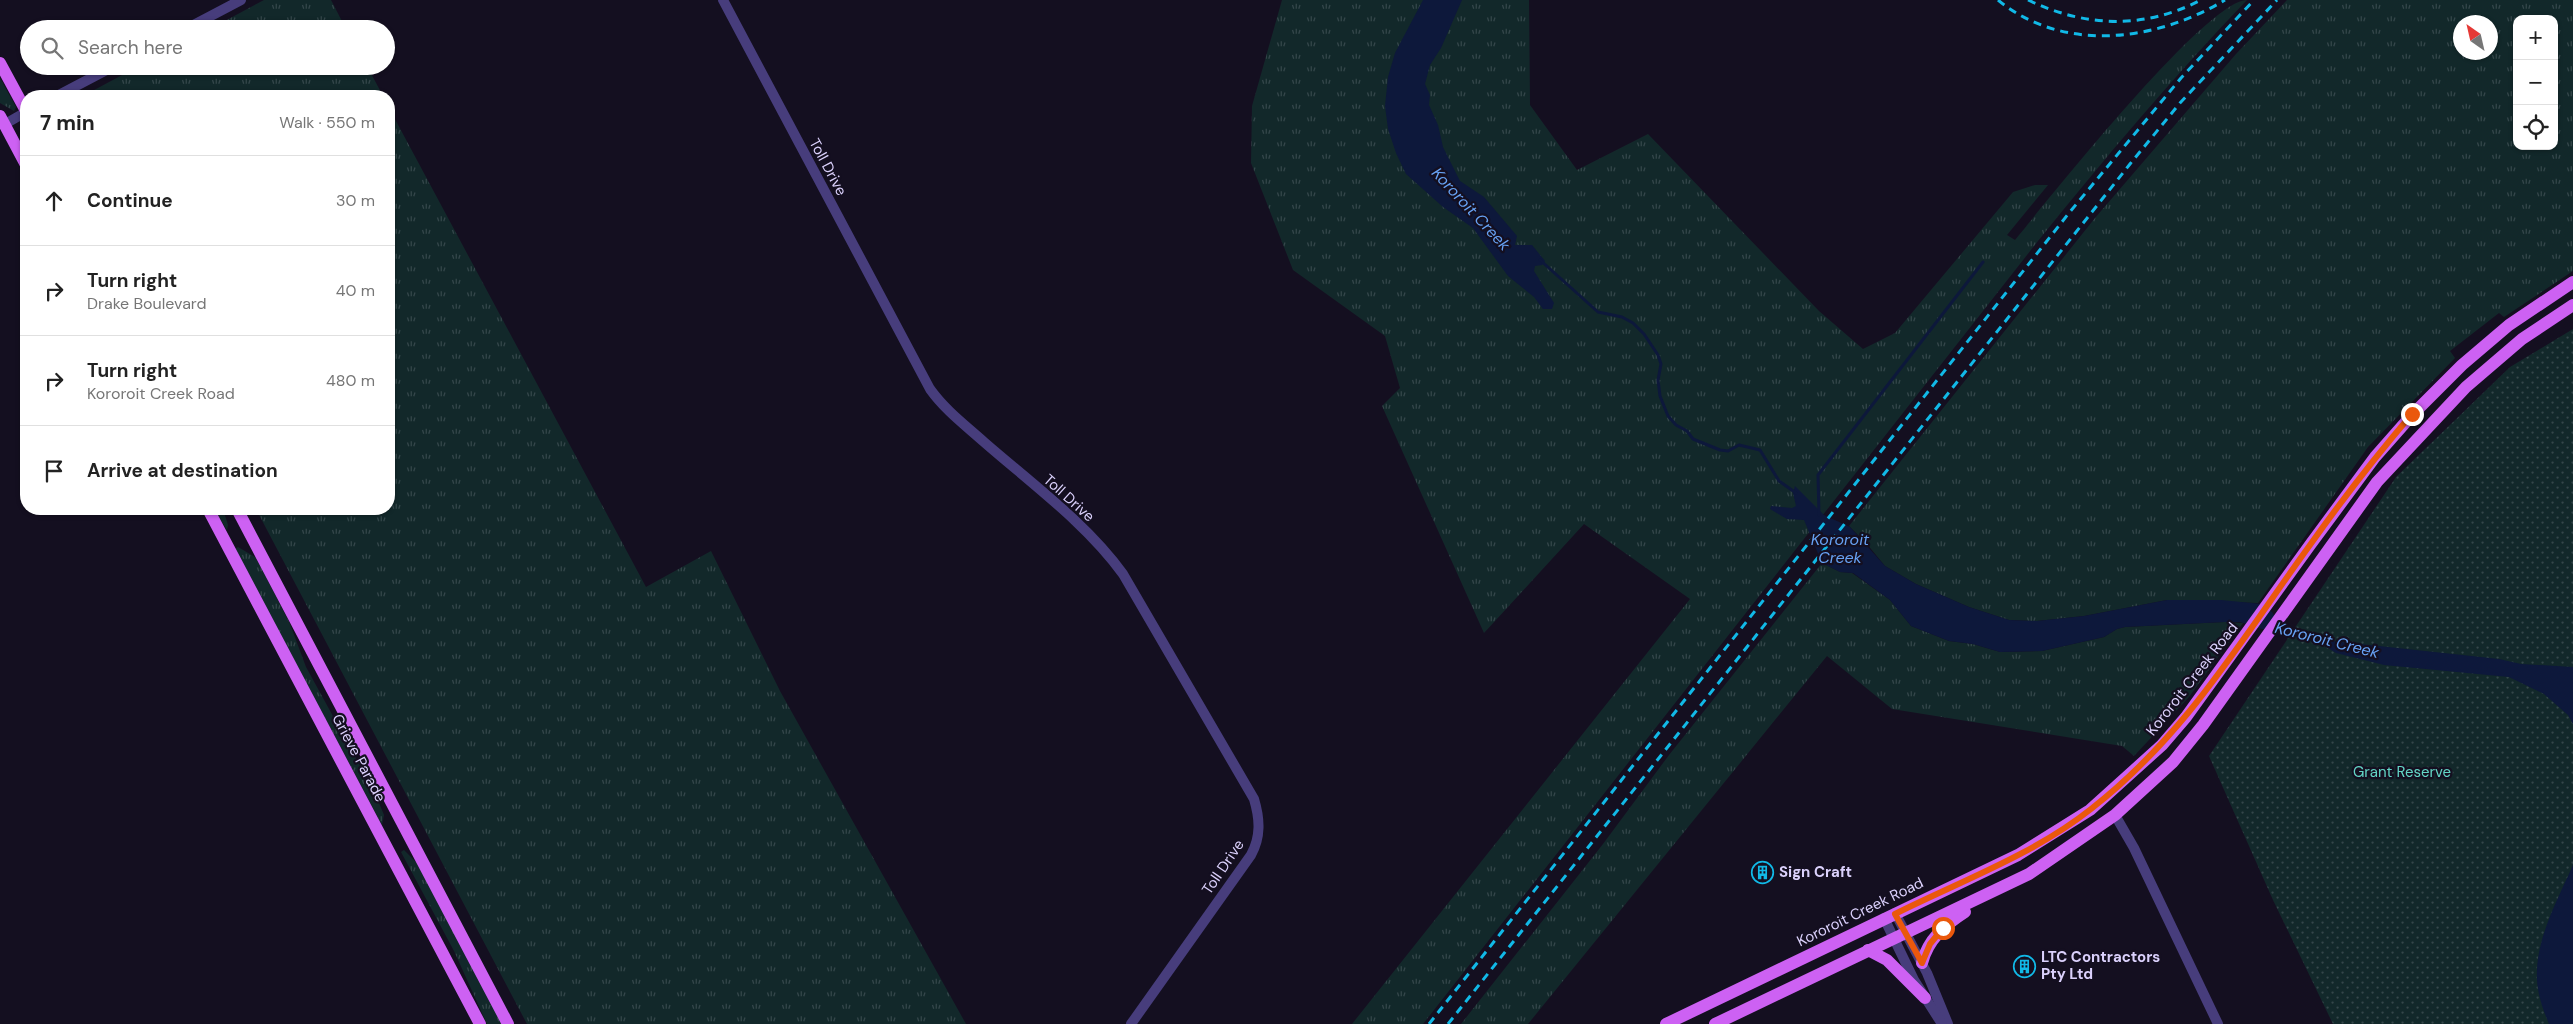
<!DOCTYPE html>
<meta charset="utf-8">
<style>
body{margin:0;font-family:"DM Sans",sans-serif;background:#f2f2f2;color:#222}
.controls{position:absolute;right:15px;top:15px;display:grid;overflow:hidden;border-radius:10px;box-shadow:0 1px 4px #0004}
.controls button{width:45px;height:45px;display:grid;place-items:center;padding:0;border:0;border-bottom:1px solid #e0e0e0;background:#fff;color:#222;font:25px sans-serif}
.compass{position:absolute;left:2453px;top:15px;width:45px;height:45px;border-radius:50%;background:#fff;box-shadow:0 1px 4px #0004;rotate:326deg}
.stop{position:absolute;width:15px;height:15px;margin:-11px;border:4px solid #ea580c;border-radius:50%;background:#fff}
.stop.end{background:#ea580c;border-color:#fff;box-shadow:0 1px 5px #0008}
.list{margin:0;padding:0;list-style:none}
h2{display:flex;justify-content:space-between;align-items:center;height:65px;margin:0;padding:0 20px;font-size:21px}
h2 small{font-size:16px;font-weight:400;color:#767676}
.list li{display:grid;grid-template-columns:32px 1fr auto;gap:15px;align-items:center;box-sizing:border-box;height:90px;padding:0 20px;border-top:1px solid #e0e0e0}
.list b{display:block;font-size:19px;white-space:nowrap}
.list p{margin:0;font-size:16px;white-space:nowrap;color:#767676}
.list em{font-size:16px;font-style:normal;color:#767676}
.icon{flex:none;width:28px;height:28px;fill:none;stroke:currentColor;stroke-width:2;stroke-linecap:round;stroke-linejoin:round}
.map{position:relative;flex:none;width:2573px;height:1024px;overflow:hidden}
.search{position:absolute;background:#fff;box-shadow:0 1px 4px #0004;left:20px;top:20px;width:375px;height:55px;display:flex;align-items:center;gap:12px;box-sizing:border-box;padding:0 18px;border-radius:28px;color:#767676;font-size:19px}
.panel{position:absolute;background:#fff;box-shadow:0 1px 4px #0004;left:20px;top:90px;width:375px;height:425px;border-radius:20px}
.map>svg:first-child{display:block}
.grass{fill:url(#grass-tufts);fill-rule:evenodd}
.park{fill:url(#park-dots)}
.water{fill:#0d183b}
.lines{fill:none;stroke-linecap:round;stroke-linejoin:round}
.stream{stroke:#0d183b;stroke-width:3}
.minor{stroke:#473d7c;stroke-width:10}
.major{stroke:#cd61f3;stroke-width:12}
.rail{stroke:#11b9e7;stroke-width:3;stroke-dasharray:8 6;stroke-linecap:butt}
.route{stroke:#ea580c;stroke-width:6}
.labels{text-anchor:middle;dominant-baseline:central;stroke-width:4.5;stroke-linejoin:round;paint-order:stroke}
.street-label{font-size:15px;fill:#dbd1fc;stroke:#140f20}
.park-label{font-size:15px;fill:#63d6c6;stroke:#140f20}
.poi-label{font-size:15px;font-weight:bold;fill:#dbd1fc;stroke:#140f20;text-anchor:start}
.water-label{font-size:16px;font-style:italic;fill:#67a2f4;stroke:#140f20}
</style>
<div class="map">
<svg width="2573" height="1024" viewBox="0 0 2573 1024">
<defs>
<pattern id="grass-tufts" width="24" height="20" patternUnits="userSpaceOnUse" patternTransform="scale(1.25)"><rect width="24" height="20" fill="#12282a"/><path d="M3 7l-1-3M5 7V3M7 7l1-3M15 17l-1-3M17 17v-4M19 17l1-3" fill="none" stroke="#34464a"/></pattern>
<pattern id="park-dots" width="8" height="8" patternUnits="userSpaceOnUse" patternTransform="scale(1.25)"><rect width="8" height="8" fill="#12282a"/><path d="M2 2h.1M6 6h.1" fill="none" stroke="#34464a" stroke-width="1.8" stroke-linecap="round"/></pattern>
</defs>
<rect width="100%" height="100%" fill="#140f20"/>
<g class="grass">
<polygon points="264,0 331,0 346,29 210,29"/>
<path d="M1282 0H1529L1530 105 1577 170 1648 134 1819 311 1863 349 1895 333 2013 192 2035 185H2048L2007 235 2015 240C2048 200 2206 0 2247 0 2173 77 2105 158 2038 241L1423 1024H1352L1690 599 1584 524 1484 633 1382 406 1400 388 1385 336 1293 270 1251 163 1252 106Z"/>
<path d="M2287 0H2573V271L2504 317 2499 313 2450 351 2455 358 2368 447 2258 603 2167 600 2084 616 2037 621 2009 620 1969 607 1916 584 1885 566 1867 544 1849 526 2095 218 2236 54ZM2517 19H2554V146H2517ZM2460 22H2490V52H2460Z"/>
<polygon points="139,66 367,66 383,96 83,96"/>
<polygon points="0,78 16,107 14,111 0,103"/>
<polygon points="389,108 646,587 711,551 780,691 966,1024 527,1024 256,509 389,509"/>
<polygon points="214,509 223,509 228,525 227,530"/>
<polygon points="238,547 255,557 262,569 290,624 306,667 374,791 384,815 382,825 235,549"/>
<polygon points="1822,563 1840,572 1852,573 1890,600 1911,626 1949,641 1973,644 2000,652 2042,651 2104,637 2117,629 2125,627 2224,622 2243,623 2189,697 2134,756 2122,746 1892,709 1827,656 1528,1024 1461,1024 1603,844 1669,755"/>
<polygon points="404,850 417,863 503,1024 487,1024 454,951 401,852"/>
</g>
<polygon class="park" points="2573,329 2573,1024 2333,1024 2273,900 2209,756 2396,477 2510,367"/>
<g class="water">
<polygon points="1423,0 1462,0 1441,48 1430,65 1425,84 1430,95 1429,105 1438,125 1443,147 1460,181 1484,197 1517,236 1515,245 1532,245 1545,261 1542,265 1535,266 1534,271 1554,303 1552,309 1543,309 1534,297 1508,276 1473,228 1443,207 1406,174 1396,153 1388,129 1385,106 1388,77 1395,53"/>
<polygon points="1795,486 1824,515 1850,527 1885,566 1916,584 1969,607 2009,620 2037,621 2084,616 2167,600 2221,600 2262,604 2272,612 2280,625 2288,629 2285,634 2281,635 2240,622 2224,622 2125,627 2117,629 2104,637 2042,651 2000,652 1973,644 1949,641 1911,626 1890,600 1853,573 1840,572 1822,563 1804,520 1787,519 1770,509 1771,506 1792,508 1796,506 1793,493"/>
<polygon points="2314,639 2499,659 2521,664 2573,667 2573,724 2568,715 2544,694 2509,677 2384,665 2336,653"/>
<path d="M2573 865V1024H2549C2545 1014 2541 1004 2539 994 2529 950 2556 904 2573 865Z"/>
</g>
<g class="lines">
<g class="stream">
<polyline points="1540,260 1598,312 1622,317 1633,323 1644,334 1658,355 1661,364 1658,380 1660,396 1668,416 1676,425 1687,431 1693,439 1720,450 1728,451 1739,445 1760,450 1779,481 1796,493"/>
<polyline points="1819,515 1818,475 1983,262"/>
<polyline points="2284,631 2317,640"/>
</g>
<g class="minor">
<path d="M723 0 930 389C945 410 965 425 984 442 1031 483 1087 524 1123 574L1254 799C1260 819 1261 837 1251 855L1131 1024"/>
<polyline points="186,29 241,0"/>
<polyline points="57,96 114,66"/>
<polyline points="5,124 26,112"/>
<polyline points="2115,815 2134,848 2218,1024"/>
<polyline points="1895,913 1927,973 1948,1024"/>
<polyline points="1884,918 1914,980 1942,1024"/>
</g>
<g class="major">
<polyline points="0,63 26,111"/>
<polyline points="0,116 26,165"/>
<polyline points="208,509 480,1024"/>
<polyline points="237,509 508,1024"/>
<polyline points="1868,950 1887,960 1925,998"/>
<path d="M1922 963C1928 939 1945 925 1965 912"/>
<polyline points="1666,1024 2018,855 2090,810 2162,745 2186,717 2310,545 2375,457 2412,415 2462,365 2509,325 2573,282"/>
<polyline points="1715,1024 2029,874 2115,815 2173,762 2203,725 2377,482 2466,387 2522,339 2573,305"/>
</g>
<g class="rail">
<path d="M1998 0C2064 54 2157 41 2225 0"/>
<path d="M2028 0C2085 27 2143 30 2201 0"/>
<polyline points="1429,1024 2069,213 2181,78 2254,0"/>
<polyline points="1448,1024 2130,164 2180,103 2277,0"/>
</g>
</g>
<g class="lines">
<path class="route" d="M1943 928 1930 944 1922 963 1895 914C1961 881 2033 855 2091 809 2186 735 2241 640 2310 545 2342 500 2376 456 2412 414"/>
</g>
<defs>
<symbol id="building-ring" viewBox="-11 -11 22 22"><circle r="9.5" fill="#140f20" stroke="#11b9e7" stroke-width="1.5"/><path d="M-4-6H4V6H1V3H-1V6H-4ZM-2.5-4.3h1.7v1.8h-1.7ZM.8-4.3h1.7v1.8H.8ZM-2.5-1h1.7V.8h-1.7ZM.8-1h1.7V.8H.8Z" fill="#11b9e7"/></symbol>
</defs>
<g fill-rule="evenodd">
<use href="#building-ring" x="1750" y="860" width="25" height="25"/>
<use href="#building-ring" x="2012" y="954" width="25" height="25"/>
</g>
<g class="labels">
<g class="street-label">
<text transform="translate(828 167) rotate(62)">Toll Drive</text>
<text transform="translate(1069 498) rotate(42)">Toll Drive</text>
<text transform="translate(2192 679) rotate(-52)">Kororoit Creek Road</text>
<text transform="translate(359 758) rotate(62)">Grieve Parade</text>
<text transform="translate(1223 867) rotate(-56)">Toll Drive</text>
<text transform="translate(1860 912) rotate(-26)">Kororoit Creek Road</text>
</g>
<g class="park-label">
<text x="2402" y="772">Grant Reserve</text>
</g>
<g class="poi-label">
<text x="1779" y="872">Sign Craft</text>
<text x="2041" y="957">LTC Contractors<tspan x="2041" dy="17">Pty Ltd</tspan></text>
</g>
<g class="water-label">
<text transform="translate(1471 209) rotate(47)">Kororoit Creek</text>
<text x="1840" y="539">Kororoit<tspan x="1840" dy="18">Creek</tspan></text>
<text transform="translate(2327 640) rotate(14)">Kororoit Creek</text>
</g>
</g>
</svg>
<div class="controls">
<button>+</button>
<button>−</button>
<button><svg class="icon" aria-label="locate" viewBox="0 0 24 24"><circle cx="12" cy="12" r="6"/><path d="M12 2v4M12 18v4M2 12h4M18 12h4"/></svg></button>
</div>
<svg class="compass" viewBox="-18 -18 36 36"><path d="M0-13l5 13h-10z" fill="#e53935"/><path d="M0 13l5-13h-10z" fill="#767676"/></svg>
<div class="stop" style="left:1943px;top:928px"></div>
<div class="stop end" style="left:2412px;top:414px"></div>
<div class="search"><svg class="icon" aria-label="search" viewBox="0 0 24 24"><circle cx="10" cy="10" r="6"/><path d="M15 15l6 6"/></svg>Search here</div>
<section class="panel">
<h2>7 min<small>Walk · 550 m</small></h2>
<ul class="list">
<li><svg class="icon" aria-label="ahead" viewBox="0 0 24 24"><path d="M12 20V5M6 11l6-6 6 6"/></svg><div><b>Continue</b></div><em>30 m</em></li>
<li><svg class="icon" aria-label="right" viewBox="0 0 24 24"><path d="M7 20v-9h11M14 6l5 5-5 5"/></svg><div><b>Turn right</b><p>Drake Boulevard</p></div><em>40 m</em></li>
<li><svg class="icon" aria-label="right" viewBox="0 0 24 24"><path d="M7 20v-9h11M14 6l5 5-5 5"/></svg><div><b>Turn right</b><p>Kororoit Creek Road</p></div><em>480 m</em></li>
<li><svg class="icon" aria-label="arrive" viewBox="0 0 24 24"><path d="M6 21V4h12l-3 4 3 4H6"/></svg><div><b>Arrive at destination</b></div></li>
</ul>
</section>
</div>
